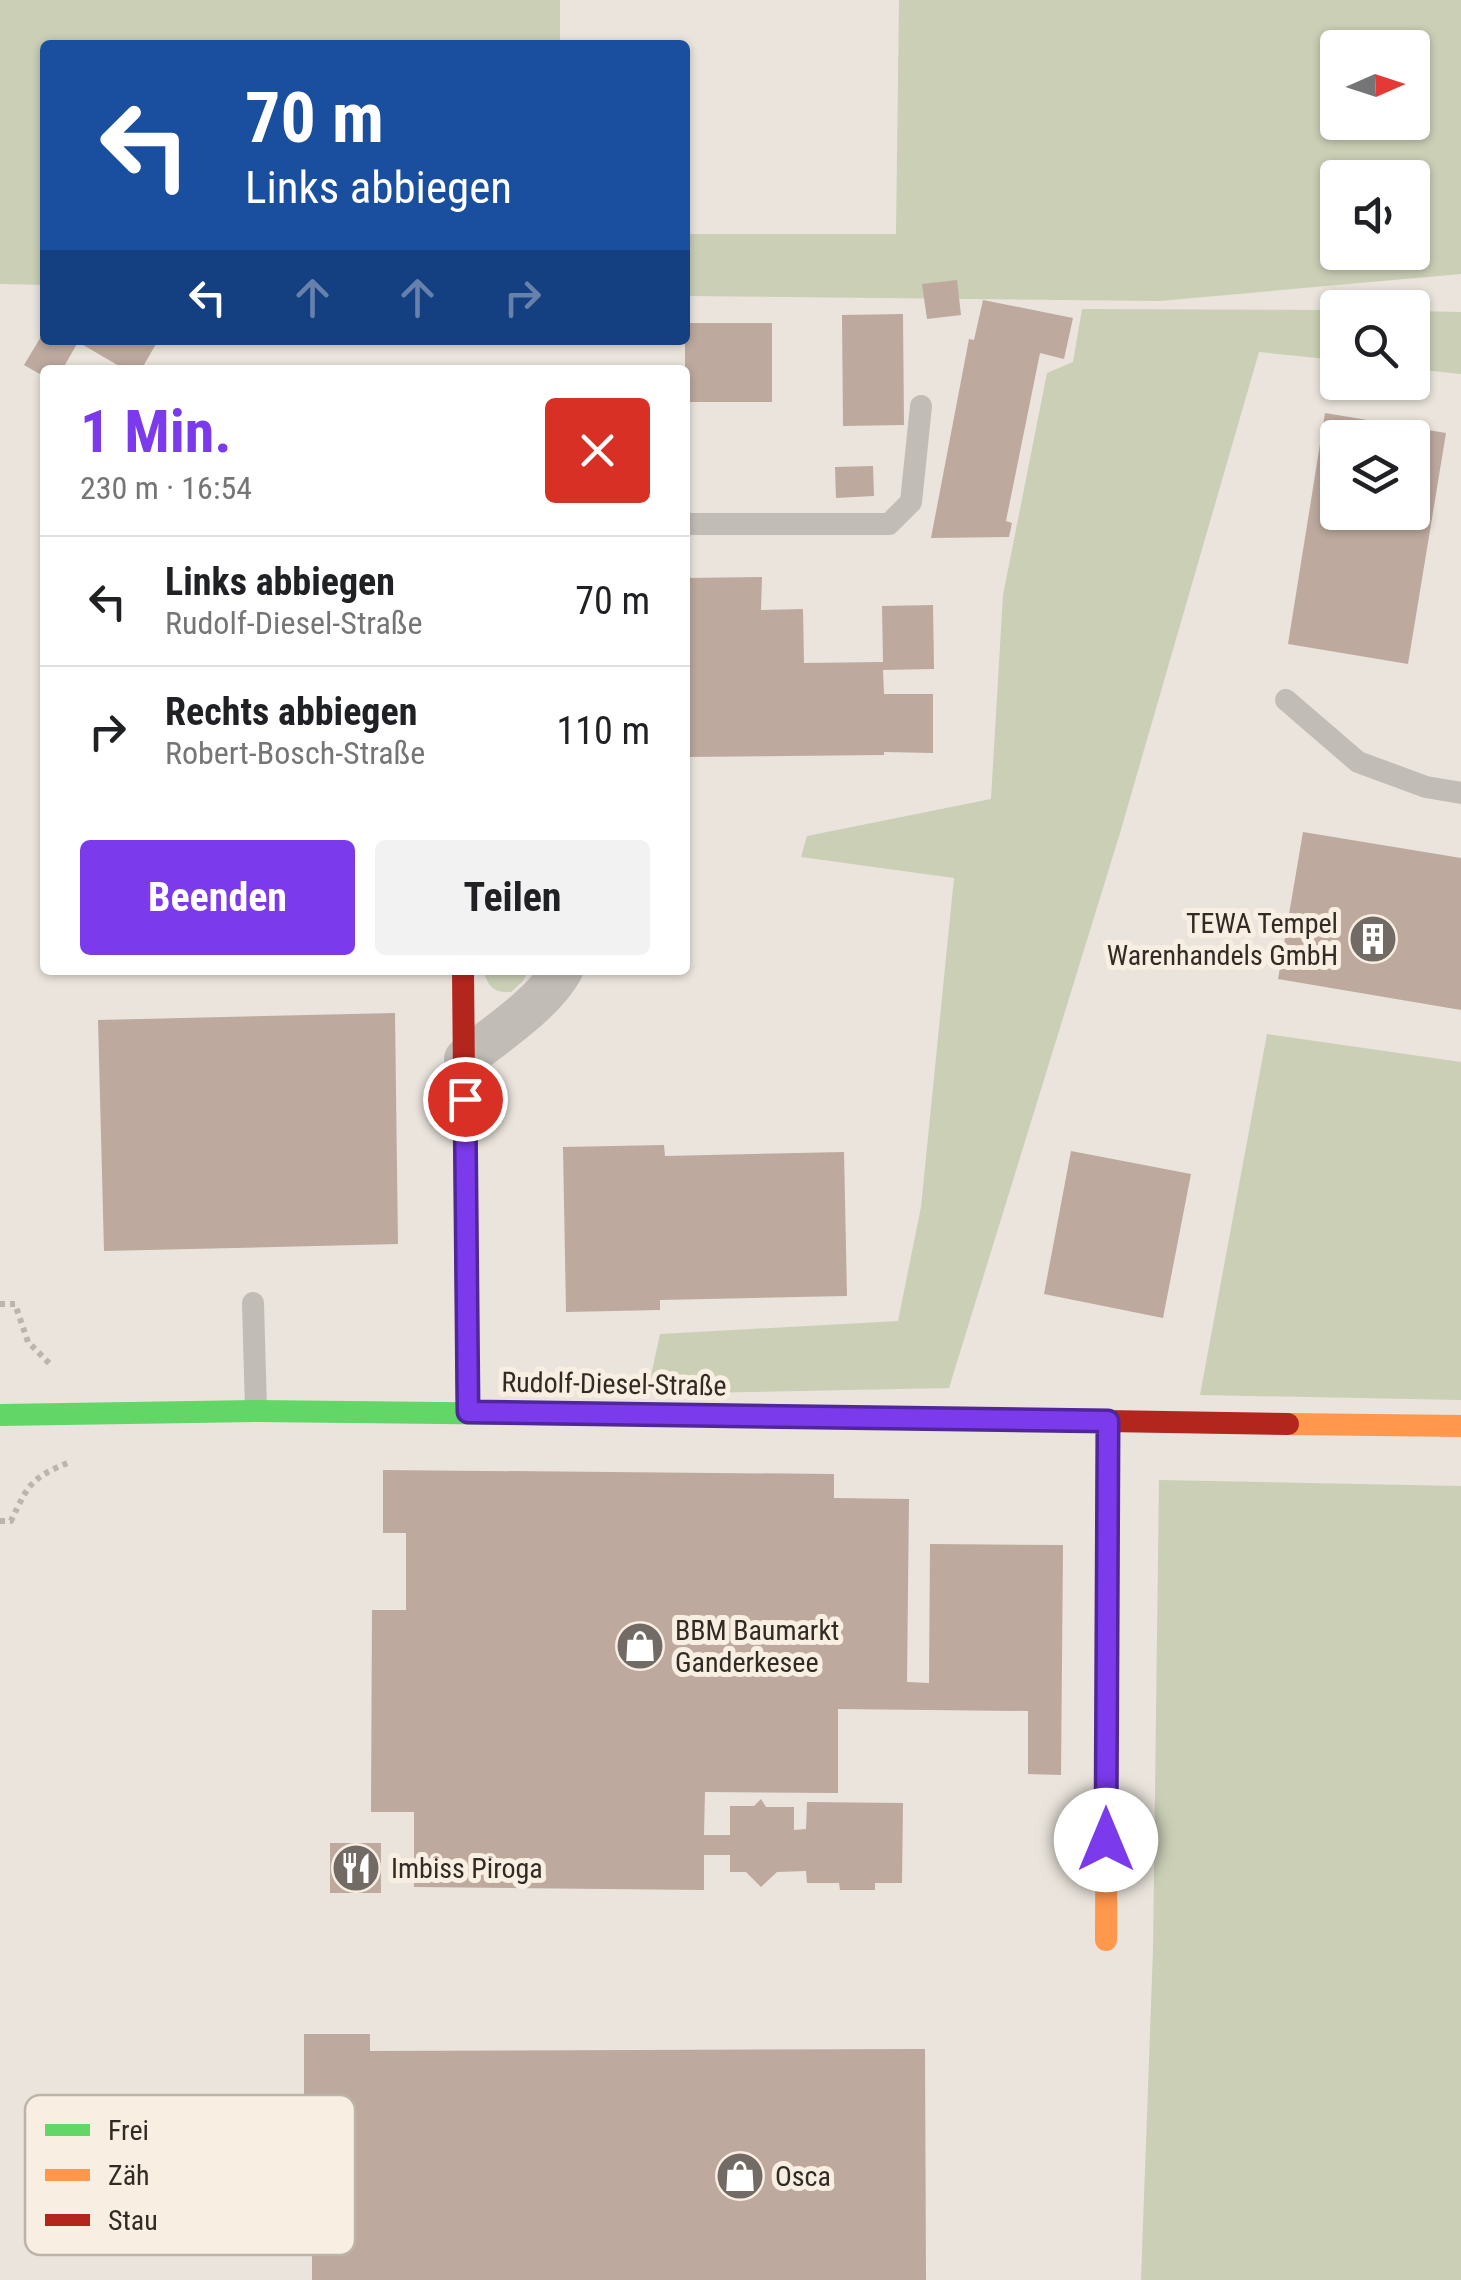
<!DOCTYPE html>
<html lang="de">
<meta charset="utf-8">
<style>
:root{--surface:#fff;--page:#f2f2f2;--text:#202124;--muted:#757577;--line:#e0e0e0;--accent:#7c3aed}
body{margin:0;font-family:"Roboto Condensed",sans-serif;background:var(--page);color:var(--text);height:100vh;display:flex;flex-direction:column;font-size:38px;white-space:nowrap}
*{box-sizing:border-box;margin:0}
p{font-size:32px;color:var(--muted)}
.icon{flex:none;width:55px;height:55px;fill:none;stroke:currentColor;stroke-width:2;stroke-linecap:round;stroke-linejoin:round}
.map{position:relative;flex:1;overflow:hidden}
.sheet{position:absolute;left:40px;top:365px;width:650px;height:610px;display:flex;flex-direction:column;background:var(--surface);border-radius:10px;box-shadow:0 2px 8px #0004}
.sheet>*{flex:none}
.top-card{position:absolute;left:40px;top:40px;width:650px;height:305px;border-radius:10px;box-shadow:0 2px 8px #0004;background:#1a4fa0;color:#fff;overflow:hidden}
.needle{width:65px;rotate:87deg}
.tools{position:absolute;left:1320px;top:30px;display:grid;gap:20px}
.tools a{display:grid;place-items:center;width:110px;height:110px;border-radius:10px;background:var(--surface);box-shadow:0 2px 8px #0004;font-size:50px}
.pin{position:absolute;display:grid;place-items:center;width:85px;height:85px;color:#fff;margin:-42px;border:5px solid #fff;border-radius:50%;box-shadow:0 2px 10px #0007}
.me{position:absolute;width:110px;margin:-55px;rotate:0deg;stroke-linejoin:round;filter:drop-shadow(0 0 8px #0008)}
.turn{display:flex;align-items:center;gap:35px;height:210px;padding:0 40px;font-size:45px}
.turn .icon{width:130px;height:130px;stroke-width:2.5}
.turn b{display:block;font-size:70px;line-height:85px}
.lanes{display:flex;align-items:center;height:95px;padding:0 40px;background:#0003;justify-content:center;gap:50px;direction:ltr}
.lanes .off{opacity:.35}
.round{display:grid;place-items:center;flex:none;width:105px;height:105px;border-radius:10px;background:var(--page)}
.head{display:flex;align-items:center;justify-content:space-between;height:170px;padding:0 40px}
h1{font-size:60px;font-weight:700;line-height:75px;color:var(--accent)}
.cta{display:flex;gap:20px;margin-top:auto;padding:20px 40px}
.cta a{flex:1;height:115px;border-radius:10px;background:var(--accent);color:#fff;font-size:40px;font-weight:700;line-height:115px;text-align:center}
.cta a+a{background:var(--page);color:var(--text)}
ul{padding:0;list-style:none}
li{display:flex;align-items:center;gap:30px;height:130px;padding:0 40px;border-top:2px solid var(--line)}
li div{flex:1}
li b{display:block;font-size:38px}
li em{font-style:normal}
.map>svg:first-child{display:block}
.green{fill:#cacfb6;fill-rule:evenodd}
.building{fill:#bda99e;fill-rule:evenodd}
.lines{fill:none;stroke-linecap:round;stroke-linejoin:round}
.path{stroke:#bbb5ae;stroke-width:6;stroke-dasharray:5 5;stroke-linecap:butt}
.lane{stroke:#c2bcb6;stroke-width:22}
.street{stroke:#c2bcb6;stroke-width:42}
.fast{stroke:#63d668;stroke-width:22}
.slow{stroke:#ff974d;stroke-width:22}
.jam{stroke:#b3261e;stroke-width:22}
.route-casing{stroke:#51269a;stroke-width:25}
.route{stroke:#7c3aed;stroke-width:18}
.labels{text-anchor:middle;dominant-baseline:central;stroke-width:10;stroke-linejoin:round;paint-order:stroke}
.poi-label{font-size:28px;fill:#322a25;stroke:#f8efe2;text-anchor:start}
.street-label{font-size:28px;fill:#322a25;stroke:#f8efe2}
.key{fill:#f8efe2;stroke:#bdb4a9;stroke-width:2.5}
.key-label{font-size:28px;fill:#322a25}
</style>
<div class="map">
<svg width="1461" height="2280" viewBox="0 0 1461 2280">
<rect width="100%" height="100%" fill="#eae4dc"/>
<path class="green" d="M0,0H560V45H45V285L0,284Z
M899,0H1461V274L1159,301L685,296V234H896ZM1338,48H1412V122H1338ZM1338,178H1412V252H1338Z
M1082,309L1337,310V360L1259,352L1120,833L949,1388L647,1394L660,1334L898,1321L921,1207L954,878L801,857L807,836L991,799L1003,595L1047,373L1073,362Z
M1413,311L1461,312V374L1413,369Z
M483,970H529L523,981L511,992C493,993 488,986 483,970Z
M1267,1034L1461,1062V1400L1200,1395Z
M1159,1480L1461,1486V2280H1141L1153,1950Z"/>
<path class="building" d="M957,280L961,315L927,319L922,284Z
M983,300L1073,318L1064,359L1040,353L1006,521L1012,523L1009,537L931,538L969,339L974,340Z
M903,314L904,425L843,426L842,315Z
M685,323H772V402H685Z
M45,330V340H148L156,344L141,370H126L78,342L62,370H45V377L24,365Z
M1325,413L1446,433L1408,664L1288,644ZM1338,438H1412V512H1338Z
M873,466L874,496L836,498L835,467Z
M762,577L761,610L803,609L804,663L883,662L882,606L933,605L934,669L883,670L884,694H933V753L884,752V755L685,757V578Z
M1303,832L1461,858V1010L1278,979Z
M395,1013L398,1244L104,1251L98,1020Z
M664,1145L665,1156L844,1152L847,1296L660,1300V1310L566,1312L563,1147Z
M1071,1151L1191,1174L1163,1318L1044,1294Z
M383,1470L834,1474V1498L909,1499L907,1682L929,1683L930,1544L1063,1545L1061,1775L1028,1774V1711L838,1709V1793L705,1792L704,1835H730V1806H754L761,1799L766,1807H794V1830L806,1829L807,1802L903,1803L902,1883H875V1890H840L839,1883H807L806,1871L777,1872L761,1887L746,1872H730V1855H704V1890L414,1887V1812H371L372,1610H406V1533H383Z
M330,1843H381V1893H330Z
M304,2034H370V2051L925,2049L926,2280H312V2160L304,2161Z"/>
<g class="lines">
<path class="path" d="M0,1304H15L28,1342L52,1366
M0,1521H11C29,1483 31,1478 70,1462"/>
<path class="lane" d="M685,524H889L911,502L921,406
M1286,700L1358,762L1426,787L1461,793
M253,1303L256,1411"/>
<path class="street" d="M465,1059C495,1035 543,1004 562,970"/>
<path class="fast" d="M0,1415L256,1411L989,1419"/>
<path class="slow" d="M1288,1424L1461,1426
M1106,1940L1108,1421"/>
<path class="jam" d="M463,970L467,1412
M989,1419L1288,1424"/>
</g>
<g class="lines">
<g class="route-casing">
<path id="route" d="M465,1099L468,1412L1108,1421L1106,1840"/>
</g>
<use href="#route" class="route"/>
</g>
<defs>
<g id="building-disc" transform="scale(2.5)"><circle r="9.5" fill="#726b65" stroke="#f8efe2"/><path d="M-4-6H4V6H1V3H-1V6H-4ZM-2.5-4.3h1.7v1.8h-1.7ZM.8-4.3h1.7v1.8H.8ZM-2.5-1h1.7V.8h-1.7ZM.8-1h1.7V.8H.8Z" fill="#fff"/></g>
<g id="shop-disc" transform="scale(2.5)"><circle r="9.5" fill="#726b65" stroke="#f8efe2"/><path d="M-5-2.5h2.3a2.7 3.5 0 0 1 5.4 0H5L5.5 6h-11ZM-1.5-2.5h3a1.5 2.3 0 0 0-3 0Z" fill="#fff"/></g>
<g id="restaurant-disc" transform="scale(2.5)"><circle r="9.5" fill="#726b65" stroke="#f8efe2"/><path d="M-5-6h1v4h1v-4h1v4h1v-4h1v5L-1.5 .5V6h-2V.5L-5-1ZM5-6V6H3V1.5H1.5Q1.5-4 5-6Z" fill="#fff"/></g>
</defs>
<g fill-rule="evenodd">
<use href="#building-disc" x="1373" y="939"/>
<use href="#shop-disc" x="640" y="1646"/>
<use href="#restaurant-disc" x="356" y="1868"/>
<use href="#shop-disc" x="740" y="2176"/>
</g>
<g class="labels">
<g class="poi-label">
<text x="1338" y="923" text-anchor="end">TEWA Tempel<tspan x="1338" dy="32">Warenhandels GmbH</tspan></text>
<text x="675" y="1630">BBM Baumarkt<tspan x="675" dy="32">Ganderkesee</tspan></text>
<text x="391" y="1868">Imbiss Piroga</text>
<text x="775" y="2176">Osca</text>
</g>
<g class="street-label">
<text transform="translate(614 1384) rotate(1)">Rudolf-Diesel-Straße</text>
</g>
</g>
<rect x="25" y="2095" width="330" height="160" rx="15" class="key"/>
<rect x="45" y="2124" width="45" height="12" fill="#63d668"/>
<rect x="45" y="2169" width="45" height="12" fill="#ff974d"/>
<rect x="45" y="2214" width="45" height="12" fill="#b3261e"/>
<g class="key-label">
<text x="108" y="2140">Frei</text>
<text x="108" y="2185">Zäh</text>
<text x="108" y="2230">Stau</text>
</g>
</svg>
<div class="tools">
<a><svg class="needle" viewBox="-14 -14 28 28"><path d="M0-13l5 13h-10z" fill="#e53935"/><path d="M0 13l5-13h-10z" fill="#757577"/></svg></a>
<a><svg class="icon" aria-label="sound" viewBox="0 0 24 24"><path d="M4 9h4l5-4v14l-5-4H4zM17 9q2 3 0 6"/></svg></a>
<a><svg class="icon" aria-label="search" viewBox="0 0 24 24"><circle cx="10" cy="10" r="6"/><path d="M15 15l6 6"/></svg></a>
<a><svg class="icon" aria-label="layers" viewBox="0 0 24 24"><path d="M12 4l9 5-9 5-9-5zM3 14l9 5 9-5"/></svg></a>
</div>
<div class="pin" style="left:465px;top:1099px;background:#d93025"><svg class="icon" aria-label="arrive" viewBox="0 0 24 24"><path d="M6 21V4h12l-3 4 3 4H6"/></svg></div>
<svg class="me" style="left:1106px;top:1840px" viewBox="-20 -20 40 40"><circle r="19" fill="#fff"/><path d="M0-13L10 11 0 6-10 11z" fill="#7c3aed"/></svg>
<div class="top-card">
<div class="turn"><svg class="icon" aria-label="left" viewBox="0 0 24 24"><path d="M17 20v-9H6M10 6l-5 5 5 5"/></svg><div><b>70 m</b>Links abbiegen</div></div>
<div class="lanes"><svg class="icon" aria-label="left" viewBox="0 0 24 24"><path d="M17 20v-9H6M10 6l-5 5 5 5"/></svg><svg class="icon off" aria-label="ahead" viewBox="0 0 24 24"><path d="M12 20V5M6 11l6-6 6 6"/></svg><svg class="icon off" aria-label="ahead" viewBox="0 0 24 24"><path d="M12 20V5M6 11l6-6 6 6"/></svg><svg class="icon off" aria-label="right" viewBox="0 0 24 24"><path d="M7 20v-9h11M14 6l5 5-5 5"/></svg></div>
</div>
<section class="sheet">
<div class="head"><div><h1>1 Min.</h1><p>230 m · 16:54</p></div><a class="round" style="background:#d93025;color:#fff"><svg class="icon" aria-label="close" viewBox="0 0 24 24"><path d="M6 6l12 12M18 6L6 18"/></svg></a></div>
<ul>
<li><svg class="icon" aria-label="left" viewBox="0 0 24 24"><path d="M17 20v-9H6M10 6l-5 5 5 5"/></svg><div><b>Links abbiegen</b><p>Rudolf-Diesel-Straße</p></div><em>70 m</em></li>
<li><svg class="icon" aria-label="right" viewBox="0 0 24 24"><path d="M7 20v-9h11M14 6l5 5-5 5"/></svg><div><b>Rechts abbiegen</b><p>Robert-Bosch-Straße</p></div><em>110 m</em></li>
</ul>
<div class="cta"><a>Beenden</a><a>Teilen</a></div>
</section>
</div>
